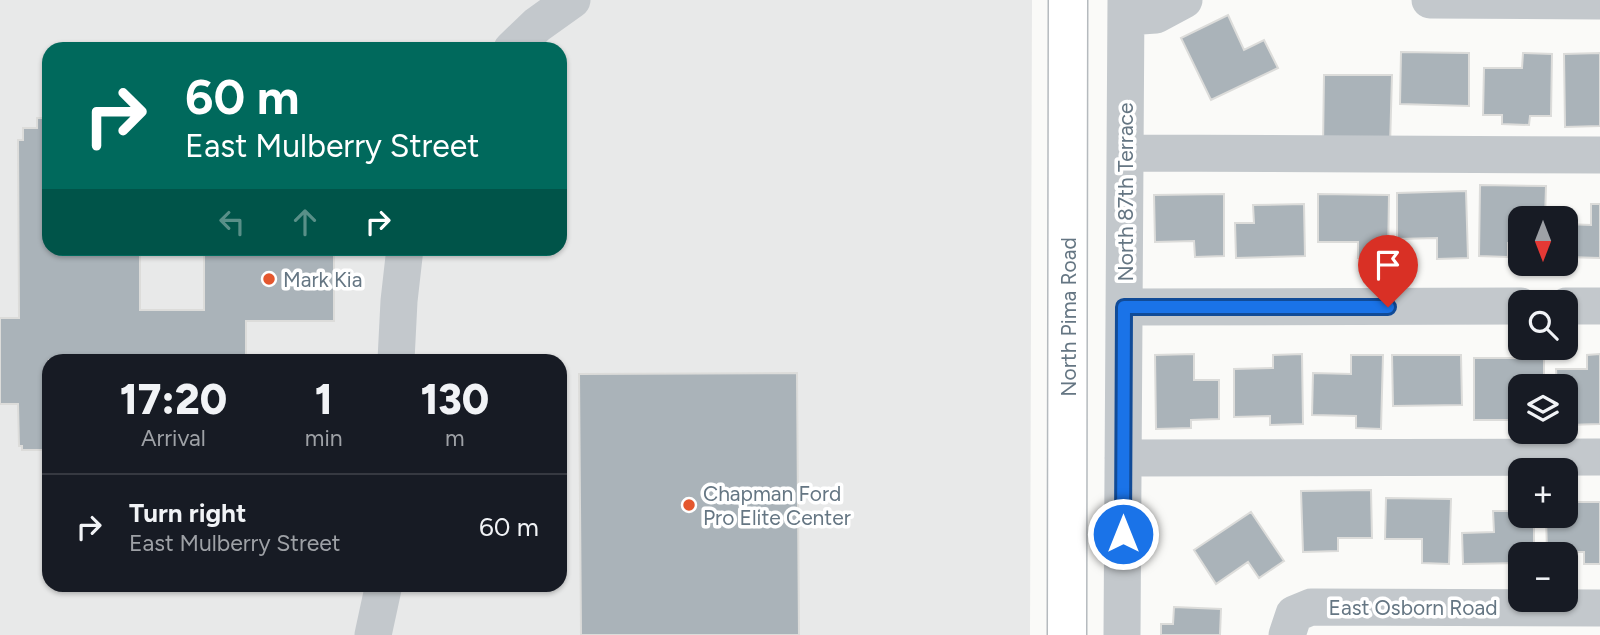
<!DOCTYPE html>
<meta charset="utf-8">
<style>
:root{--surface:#171b24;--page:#20242c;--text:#f1f3f6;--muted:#9ea1a6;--line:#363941}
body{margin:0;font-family:Figtree,sans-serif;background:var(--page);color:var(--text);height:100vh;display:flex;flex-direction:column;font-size:26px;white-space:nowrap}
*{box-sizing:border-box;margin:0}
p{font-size:23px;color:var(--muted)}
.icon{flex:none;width:38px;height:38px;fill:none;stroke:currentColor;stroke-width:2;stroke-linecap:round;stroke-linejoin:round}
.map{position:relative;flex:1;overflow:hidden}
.details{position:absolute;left:42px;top:354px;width:525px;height:238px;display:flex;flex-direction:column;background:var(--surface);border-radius:21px;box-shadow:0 2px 5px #0004}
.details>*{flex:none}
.banner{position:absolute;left:42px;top:42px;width:525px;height:214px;border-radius:21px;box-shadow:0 2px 5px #0004;background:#00695c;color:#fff;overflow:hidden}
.needle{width:46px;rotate:180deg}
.buttons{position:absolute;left:1508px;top:206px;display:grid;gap:14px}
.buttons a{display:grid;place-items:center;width:70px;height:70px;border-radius:14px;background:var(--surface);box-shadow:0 2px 5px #0004;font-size:35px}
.pin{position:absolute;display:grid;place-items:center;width:60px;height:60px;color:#fff;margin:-72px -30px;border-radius:50% 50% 50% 0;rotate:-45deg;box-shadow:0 0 7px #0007}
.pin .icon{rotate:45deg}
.me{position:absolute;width:77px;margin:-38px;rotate:0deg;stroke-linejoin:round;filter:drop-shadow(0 0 5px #0008)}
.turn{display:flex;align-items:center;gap:24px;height:147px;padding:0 28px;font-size:32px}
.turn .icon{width:91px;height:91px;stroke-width:2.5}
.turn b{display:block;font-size:49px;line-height:60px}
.lanes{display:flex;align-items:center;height:66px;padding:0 28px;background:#0003;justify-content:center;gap:35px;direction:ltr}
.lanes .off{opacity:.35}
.eta{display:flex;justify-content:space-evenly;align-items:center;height:119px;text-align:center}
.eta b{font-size:42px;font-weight:800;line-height:49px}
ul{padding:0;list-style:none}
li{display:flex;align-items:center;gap:21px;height:105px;padding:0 28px;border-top:2px solid var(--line)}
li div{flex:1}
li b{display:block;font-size:26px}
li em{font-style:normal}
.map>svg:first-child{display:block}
.built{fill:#e8e9e9;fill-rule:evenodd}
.building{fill:#aab3b9;stroke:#dcdcda;stroke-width:2}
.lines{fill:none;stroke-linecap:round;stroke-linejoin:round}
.major-casing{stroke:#b5babe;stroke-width:41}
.minor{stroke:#c3c8cc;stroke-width:37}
.major{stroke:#fff;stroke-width:38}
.route-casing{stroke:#114b97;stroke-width:18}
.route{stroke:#1a73e8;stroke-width:12}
.poi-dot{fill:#e4572e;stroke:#fff;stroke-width:2.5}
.labels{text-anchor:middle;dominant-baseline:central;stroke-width:7;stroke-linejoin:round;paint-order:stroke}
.street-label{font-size:21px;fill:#657683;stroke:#fff}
.poi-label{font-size:21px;fill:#657683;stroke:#fff;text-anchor:start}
</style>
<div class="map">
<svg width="1600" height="635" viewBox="0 0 1600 635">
<rect width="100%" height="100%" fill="#fafaf8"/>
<path class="built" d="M0,0H1032L1030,635H0ZM49,49H560V248H49ZM49,360H560V584H49Z"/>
<path class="building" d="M1228,15L1244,50L1264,40L1278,68L1211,100L1181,38Z
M1401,52L1469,53V106L1400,104Z
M1523,53L1552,54L1551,116H1530L1529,125L1502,124V115H1483L1484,68H1522Z
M1600,53V126L1565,127L1564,54Z
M1324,75H1392L1390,146H1323Z
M37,118H49V248H140V310H204V248H334V321H246V360H49V450H22V446H19L18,404H0V318H19L18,140H23V128H37Z
M1480,185L1546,186L1545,219H1521V244L1508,243V257L1479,256Z
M1466,191L1468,258L1437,259V238L1397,239V193Z
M1224,194V256L1195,257L1194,241L1155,242L1154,195Z
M1318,194L1389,195L1388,258H1358V242H1318Z
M1304,204L1305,256L1236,258L1235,223H1254L1253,205Z
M1591,204H1600V258L1566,257V224L1591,225Z
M1194,354V380H1219V419L1191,420V428L1156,429L1155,355Z
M1302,354L1303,424L1270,425V416L1234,417V369L1273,368V355Z
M1600,354V424L1566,425V387H1557L1556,369H1587V355Z
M1351,355H1383L1381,429L1356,428V416L1312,415L1313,373L1351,374Z
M1392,355H1461L1462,405L1393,406Z
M1474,358H1544V387H1521V420H1474Z
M797,373L799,635H581L579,374Z
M1371,490L1372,538H1338V551L1303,552L1301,491Z
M1386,498L1451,499L1449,564L1422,563V539H1385Z
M1566,502H1600V564H1584V552H1547L1546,516H1566Z
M1493,511H1521V516H1534V555H1521V563L1463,564L1462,533L1494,532Z
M1251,512L1284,561L1259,578L1248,562L1216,584L1194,550Z
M1174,607L1221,609L1220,635H1161V624H1173Z"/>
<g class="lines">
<g class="major-casing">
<path id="major" d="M1067,635L1068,0"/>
</g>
<path class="minor" d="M1430,0L1600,1
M1126,17L1156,15L1184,0
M512,49L537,25L572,0
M1125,153L1600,155
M1566,306H1600
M1124,307L1521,306
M396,360L399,301L405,248
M1123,458L1600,457
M373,635L384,584
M1122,635L1126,0
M1287,635L1294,614L1311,607L1600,608"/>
<use href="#major" class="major"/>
</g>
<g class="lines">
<g class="route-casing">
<path id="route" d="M1123,534L1124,307H1388"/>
</g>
<use href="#route" class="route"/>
</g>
<g class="poi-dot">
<circle cx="269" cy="279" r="7"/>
<circle cx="689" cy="505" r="7"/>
</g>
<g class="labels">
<g class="street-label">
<text transform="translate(1125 192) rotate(-90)">North 87th Terrace</text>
<text transform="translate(1068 317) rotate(-90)">North Pima Road</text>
<text x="1413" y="607">East Osborn Road</text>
</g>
<g class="poi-label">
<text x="283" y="279">Mark Kia</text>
<text x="703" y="493">Chapman Ford<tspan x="703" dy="24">Pro Elite Center</tspan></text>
</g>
</g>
</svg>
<div class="buttons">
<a><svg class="needle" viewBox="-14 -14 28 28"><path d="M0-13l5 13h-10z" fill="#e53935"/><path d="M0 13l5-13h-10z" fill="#9ea1a6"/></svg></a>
<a><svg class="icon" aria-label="search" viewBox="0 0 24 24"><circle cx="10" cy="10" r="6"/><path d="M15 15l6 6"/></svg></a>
<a><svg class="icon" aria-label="layers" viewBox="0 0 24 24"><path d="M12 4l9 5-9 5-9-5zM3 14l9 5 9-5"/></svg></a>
<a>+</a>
<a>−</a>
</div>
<div class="pin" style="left:1388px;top:307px;background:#d93025"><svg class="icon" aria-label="arrive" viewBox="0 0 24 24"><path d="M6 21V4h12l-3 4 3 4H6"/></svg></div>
<svg class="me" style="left:1123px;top:534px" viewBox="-20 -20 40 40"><circle r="17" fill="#1a73e8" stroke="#fff" stroke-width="3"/><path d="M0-11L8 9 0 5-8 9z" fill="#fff"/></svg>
<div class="banner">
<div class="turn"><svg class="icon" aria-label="right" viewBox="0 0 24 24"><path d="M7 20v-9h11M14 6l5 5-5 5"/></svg><div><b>60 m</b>East Mulberry Street</div></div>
<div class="lanes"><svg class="icon off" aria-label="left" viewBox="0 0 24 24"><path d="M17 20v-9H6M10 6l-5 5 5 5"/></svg><svg class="icon off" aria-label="ahead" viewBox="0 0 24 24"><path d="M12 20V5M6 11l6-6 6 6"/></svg><svg class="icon" aria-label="right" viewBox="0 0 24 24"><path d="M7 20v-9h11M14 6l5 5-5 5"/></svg></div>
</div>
<section class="details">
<div class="eta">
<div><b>17:20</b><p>Arrival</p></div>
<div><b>1</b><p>min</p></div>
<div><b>130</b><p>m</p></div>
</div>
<ul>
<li><svg class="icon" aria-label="right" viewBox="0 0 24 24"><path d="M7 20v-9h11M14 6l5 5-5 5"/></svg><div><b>Turn right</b><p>East Mulberry Street</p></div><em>60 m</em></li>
</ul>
</section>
</div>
